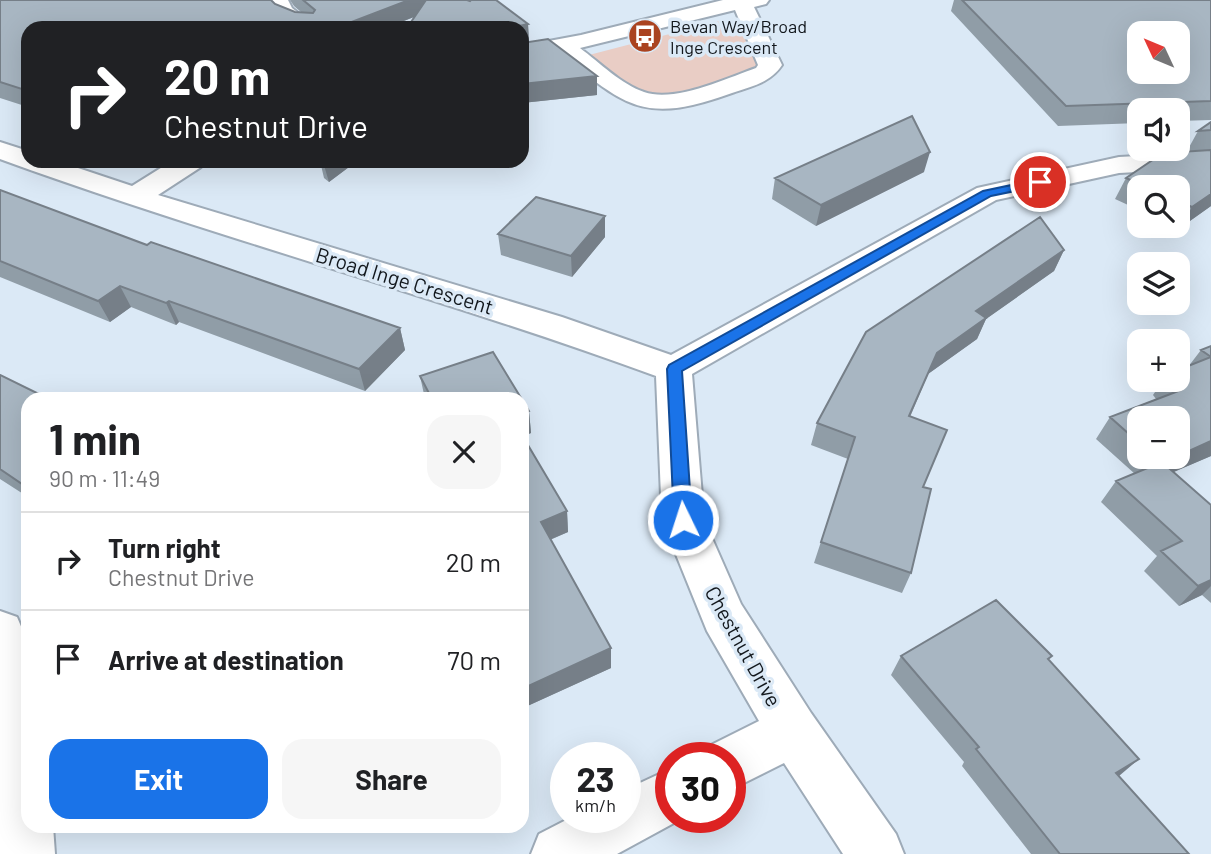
<!DOCTYPE html>
<meta charset="utf-8">
<style>
:root{--surface:#fff;--page:#f6f6f6;--text:#202124;--muted:#757577;--line:#e0e0e0;--accent:#1a73e8}
body{margin:0;font-family:Barlow,sans-serif;background:var(--page);color:var(--text);height:100vh;display:flex;flex-direction:column;font-size:26px;white-space:nowrap}
*{box-sizing:border-box;margin:0}
p{font-size:23px;color:var(--muted)}
.icon{flex:none;width:38px;height:38px;fill:none;stroke:currentColor;stroke-width:2;stroke-linecap:round;stroke-linejoin:round}
.map{position:relative;flex:1;overflow:hidden}
.panel{position:absolute;left:21px;top:392px;width:508px;height:441px;display:flex;flex-direction:column;background:var(--surface);border-radius:21px;box-shadow:0 7px 28px #0002}
.panel>*{flex:none}
.guide{position:absolute;left:21px;top:21px;width:508px;height:147px;border-radius:21px;box-shadow:0 7px 28px #0002;background:#202124;color:#fff;overflow:hidden}
.needle{width:46px;rotate:314deg}
.buttons{position:absolute;left:1127px;top:21px;display:grid;gap:14px}
.buttons a{display:grid;place-items:center;width:63px;height:63px;border-radius:14px;background:var(--surface);box-shadow:0 7px 28px #0002;font-size:35px}
.speed{position:absolute;left:550px;top:742px;display:flex;gap:14px;font-size:35px;font-weight:700;text-align:center}
.speed>*{display:grid;place-content:center;width:91px;height:91px;border-radius:50%;background:var(--surface);box-shadow:0 7px 28px #0002;line-height:1}
.speed small{font-size:18px;font-weight:400}
.speed .limit{border:10px solid #d22;background:#fff;color:#111}
.pin{position:absolute;display:grid;place-items:center;width:60px;height:60px;color:#fff;margin:-30px;border:4px solid #fff;border-radius:50%;box-shadow:0 2px 7px #0007}
.me{position:absolute;width:77px;margin:-38px;rotate:356deg;stroke-linejoin:round;filter:drop-shadow(0 0 5px #0008)}
.turn{display:flex;align-items:center;gap:24px;height:147px;padding:0 28px;font-size:32px}
.turn .icon{width:91px;height:91px;stroke-width:2.5}
.turn b{display:block;font-size:49px;line-height:60px}
.round{display:grid;place-items:center;flex:none;width:74px;height:74px;border-radius:21px;background:var(--page)}
.head{display:flex;align-items:center;justify-content:space-between;height:119px;padding:0 28px}
h1{font-size:42px;font-weight:700;line-height:52px}
.primary-button{display:flex;gap:14px;margin-top:auto;padding:14px 28px}
.primary-button a{flex:1;height:80px;border-radius:21px;background:var(--accent);color:#fff;font-size:28px;font-weight:700;line-height:80px;text-align:center}
.primary-button a+a{background:var(--page);color:var(--text)}
ul{padding:0;list-style:none}
li{display:flex;align-items:center;gap:21px;height:98px;padding:0 28px;border-top:2px solid var(--line)}
li div{flex:1}
li b{display:block;font-size:26px}
li em{font-style:normal}
.map>svg:first-child{display:block}
.green{fill:#e9cdc5}
.lines{fill:none;stroke-linecap:round;stroke-linejoin:round}
.street-casing{stroke:#9eabb8;stroke-width:4}
.street{fill:#fff;fill-rule:evenodd}
.wall{fill:#909da7;fill-rule:evenodd}
.shaded-wall{fill:#767f88}
.building{fill:#a8b6c2;stroke:#767f88;stroke-width:2;fill-rule:evenodd}
.route{fill:#1a73e8;stroke:#114b97;stroke-width:2}
.labels{text-anchor:middle;dominant-baseline:central;stroke-width:7;stroke-linejoin:round;paint-order:stroke}
.far-poi-label{font-size:18px;fill:#12171c;stroke:#dbe9f6;text-anchor:start}
.street-label{font-size:21px;fill:#12171c;stroke:#dbe9f6}
</style>
<div class="map">
<svg width="1211" height="854" viewBox="0 0 1211 854">
<rect width="100%" height="100%" fill="#dbe9f6"/>
<path class="green" d="M731,18L741,24L758,65L756,71L669,98L643,95L589,55Z"/>
<g class="lines">
<g class="street-casing">
<path id="street" d="M268,0H288L292,8L317,28C291,28 279,26 268,0Z
M723,0H769L766,4L754,7L782,65C770,83 752,86 732,93C643,125 628,107 558,53L522,60V46L581,35ZM735,10L758,65L756,68C727,78 675,103 644,92C621,84 600,63 580,48Z
M0,142L28,151V161H57L132,186L172,161H205L201,167L158,195L562,317L671,355L977,188L1119,157L1211,152V168L1119,173L996,200L692,374L704,520L741,604L811,713L896,834L904,854H843L784,763L730,790V758H706L711,745L759,721L707,631L662,520L656,376C440,297 217,238 0,159Z
M0,611L17,617L28,643V826H53L55,854H0Z
M670,769V817H685L617,854H531L539,834L572,817H625V790Z"/>
</g>
<use href="#street" class="street"/>
</g>
<path class="wall" d="M0,0H271L275,4L295,12H301L294,6L290,0H467L470,1L471,0H496L528,24L529,42L548,39L597,76V95L522,103V28H407L414,17L386,28H28V107L0,98Z
M954,0H1211V120L1178,121V110H1139V123L1058,126L951,11Z
M1211,122V150L1187,151L1198,131Z
M1211,150V206L1180,228L1174,226H1178V187H1139V210L1115,199L1126,178L1163,153Z
M320,161H357L329,182L324,178Z
M924,172L816,226L772,199L775,178Z
M0,190L147,245L400,328L405,350L365,391L179,322L176,325L131,307L110,322L0,277Z
M498,234L605,237L572,277L501,255Z
M1064,250L1054,271L986,319L977,339L928,374L910,417L923,487L911,573L902,593L814,563L848,459L811,445L817,423Z
M1211,346V456L1173,472L1211,505V603L1202,595L1179,606L1144,571L1157,556L1101,502L1116,481L1135,474L1096,439L1110,417L1156,399L1153,395L1163,380H1178L1201,350ZM1139,418L1178,457H1139Z
M493,352L529,411L531,433L522,436L567,511L568,532L550,540L611,648V668L523,708L522,705V399H425L420,376Z
M0,375L28,399V497L0,479Z
M901,656L1049,660L1119,776L1189,854H1031L962,766L964,762L891,675Z"/>
<path class="shaded-wall" d="M409,0H433L434,9L386,28H336Z
M528,24L529,42L522,44V28H519V26Z
M597,76V95L522,103V84Z
M930,152L924,172L816,226L821,205Z
M324,161H357L329,182L323,162Z
M1211,194V206L1180,228L1192,207Z
M605,216V237L572,277L571,256Z
M1064,250L1054,271L986,319L977,339L928,374L901,438L937,353L976,311Z
M120,286L131,307L110,322L98,301Z
M169,301L179,322L176,325L166,303Z
M400,328L405,350L365,391L359,369Z
M529,411L531,433L522,437V414Z
M1211,441V456L1146,484L1162,462L1175,457H1178V456Z
M567,511L568,532L542,543L541,522Z
M1211,580V586L1202,595L1179,606L1198,586Z
M611,648V668L523,708L522,689Z
M1139,759L1119,776L1116,773Z
M256,826H266L262,832Z"/>
<path class="building" d="M0,0H271L275,4L295,12L313,13L315,10L303,0H409L336,28H28V91L0,82Z
M426,0H467L470,1L471,0H496L528,24L519,26V28H407Z
M962,0H1211V101L1066,106ZM1139,33H1178V72H1139Z
M548,39L597,76L522,84V43Z
M912,116L930,152L821,205L775,178Z
M1211,122V130L1198,131Z
M1211,150V194L1192,207L1178,201V187H1146L1126,178L1163,153Z
M0,190L147,245L151,242L400,328L359,369L169,301L166,303L120,286L98,301L0,261Z
M536,197L605,216L571,256L498,234Z
M1040,217L1064,250L976,311L986,318L937,353L909,416L947,430L923,487L931,489L911,573L821,542L855,437L817,423L866,332Z
M1211,346V441L1178,456V418H1139V443L1110,417L1181,390L1172,380H1178V370L1211,357L1201,350Z
M493,352L529,411L522,414V399H432L420,376Z
M0,375L49,399H28V488L0,469Z
M522,435L567,511L541,522L611,648L522,689Z
M1155,457H1175L1162,462Z
M1162,462L1211,505V580L1198,586L1161,551L1182,541L1116,481Z
M996,600L1052,656L1048,659L1139,759L1116,773L1189,854H1060L976,749L979,747L901,656Z"/>
<path class="route" d="M1040,179L1046,182L1044,185L991,196L682,371L692,520L689,525H677L674,520L667,369L669,365L983,191Z"/>
<defs>
<g id="bus-disc" transform="scale(1.75)"><circle r="9.5" fill="#aa4320" stroke="#dbe9f6"/><path d="M-5-6H5V4H4V6H2V4H-2V6H-4V4H-5ZM-3.5-4V0h7V-4ZM-3.5 1.2v1.5H-2V1.2ZM2 1.2v1.5H3.5V1.2Z" fill="#fff"/></g>
</defs>
<g fill-rule="evenodd">
<use href="#bus-disc" x="645" y="36"/>
</g>
<g class="labels">
<g class="far-poi-label">
<text x="670" y="26">Bevan Way/Broad<tspan x="670" dy="21">Inge Crescent</tspan></text>
</g>
<g class="street-label">
<text transform="translate(405 280) rotate(17)">Broad Inge Crescent</text>
<text transform="translate(744 646) rotate(61)">Chestnut Drive</text>
</g>
</g>
</svg>
<div class="buttons">
<a><svg class="needle" viewBox="-14 -14 28 28"><path d="M0-13l5 13h-10z" fill="#e53935"/><path d="M0 13l5-13h-10z" fill="#757577"/></svg></a>
<a><svg class="icon" aria-label="sound" viewBox="0 0 24 24"><path d="M4 9h4l5-4v14l-5-4H4zM17 9q2 3 0 6"/></svg></a>
<a><svg class="icon" aria-label="search" viewBox="0 0 24 24"><circle cx="10" cy="10" r="6"/><path d="M15 15l6 6"/></svg></a>
<a><svg class="icon" aria-label="layers" viewBox="0 0 24 24"><path d="M12 4l9 5-9 5-9-5zM3 14l9 5 9-5"/></svg></a>
<a>+</a>
<a>−</a>
</div>
<div class="speed"><div>23<small>km/h</small></div><div class="limit">30</div></div>
<div class="pin" style="left:1040px;top:182px;background:#d93025"><svg class="icon" aria-label="arrive" viewBox="0 0 24 24"><path d="M6 21V4h12l-3 4 3 4H6"/></svg></div>
<svg class="me" style="left:683px;top:520px" viewBox="-20 -20 40 40"><circle r="17" fill="#1a73e8" stroke="#fff" stroke-width="3"/><path d="M0-11L8 9 0 5-8 9z" fill="#fff"/></svg>
<div class="guide">
<div class="turn"><svg class="icon" aria-label="right" viewBox="0 0 24 24"><path d="M7 20v-9h11M14 6l5 5-5 5"/></svg><div><b>20 m</b>Chestnut Drive</div></div>
</div>
<section class="panel">
<div class="head"><div><h1>1 min</h1><p>90 m · 11:49</p></div><a class="round"><svg class="icon" aria-label="close" viewBox="0 0 24 24"><path d="M6 6l12 12M18 6L6 18"/></svg></a></div>
<ul>
<li><svg class="icon" aria-label="right" viewBox="0 0 24 24"><path d="M7 20v-9h11M14 6l5 5-5 5"/></svg><div><b>Turn right</b><p>Chestnut Drive</p></div><em>20 m</em></li>
<li><svg class="icon" aria-label="arrive" viewBox="0 0 24 24"><path d="M6 21V4h12l-3 4 3 4H6"/></svg><div><b>Arrive at destination</b></div><em>70 m</em></li>
</ul>
<div class="primary-button"><a>Exit</a><a>Share</a></div>
</section>
</div>
